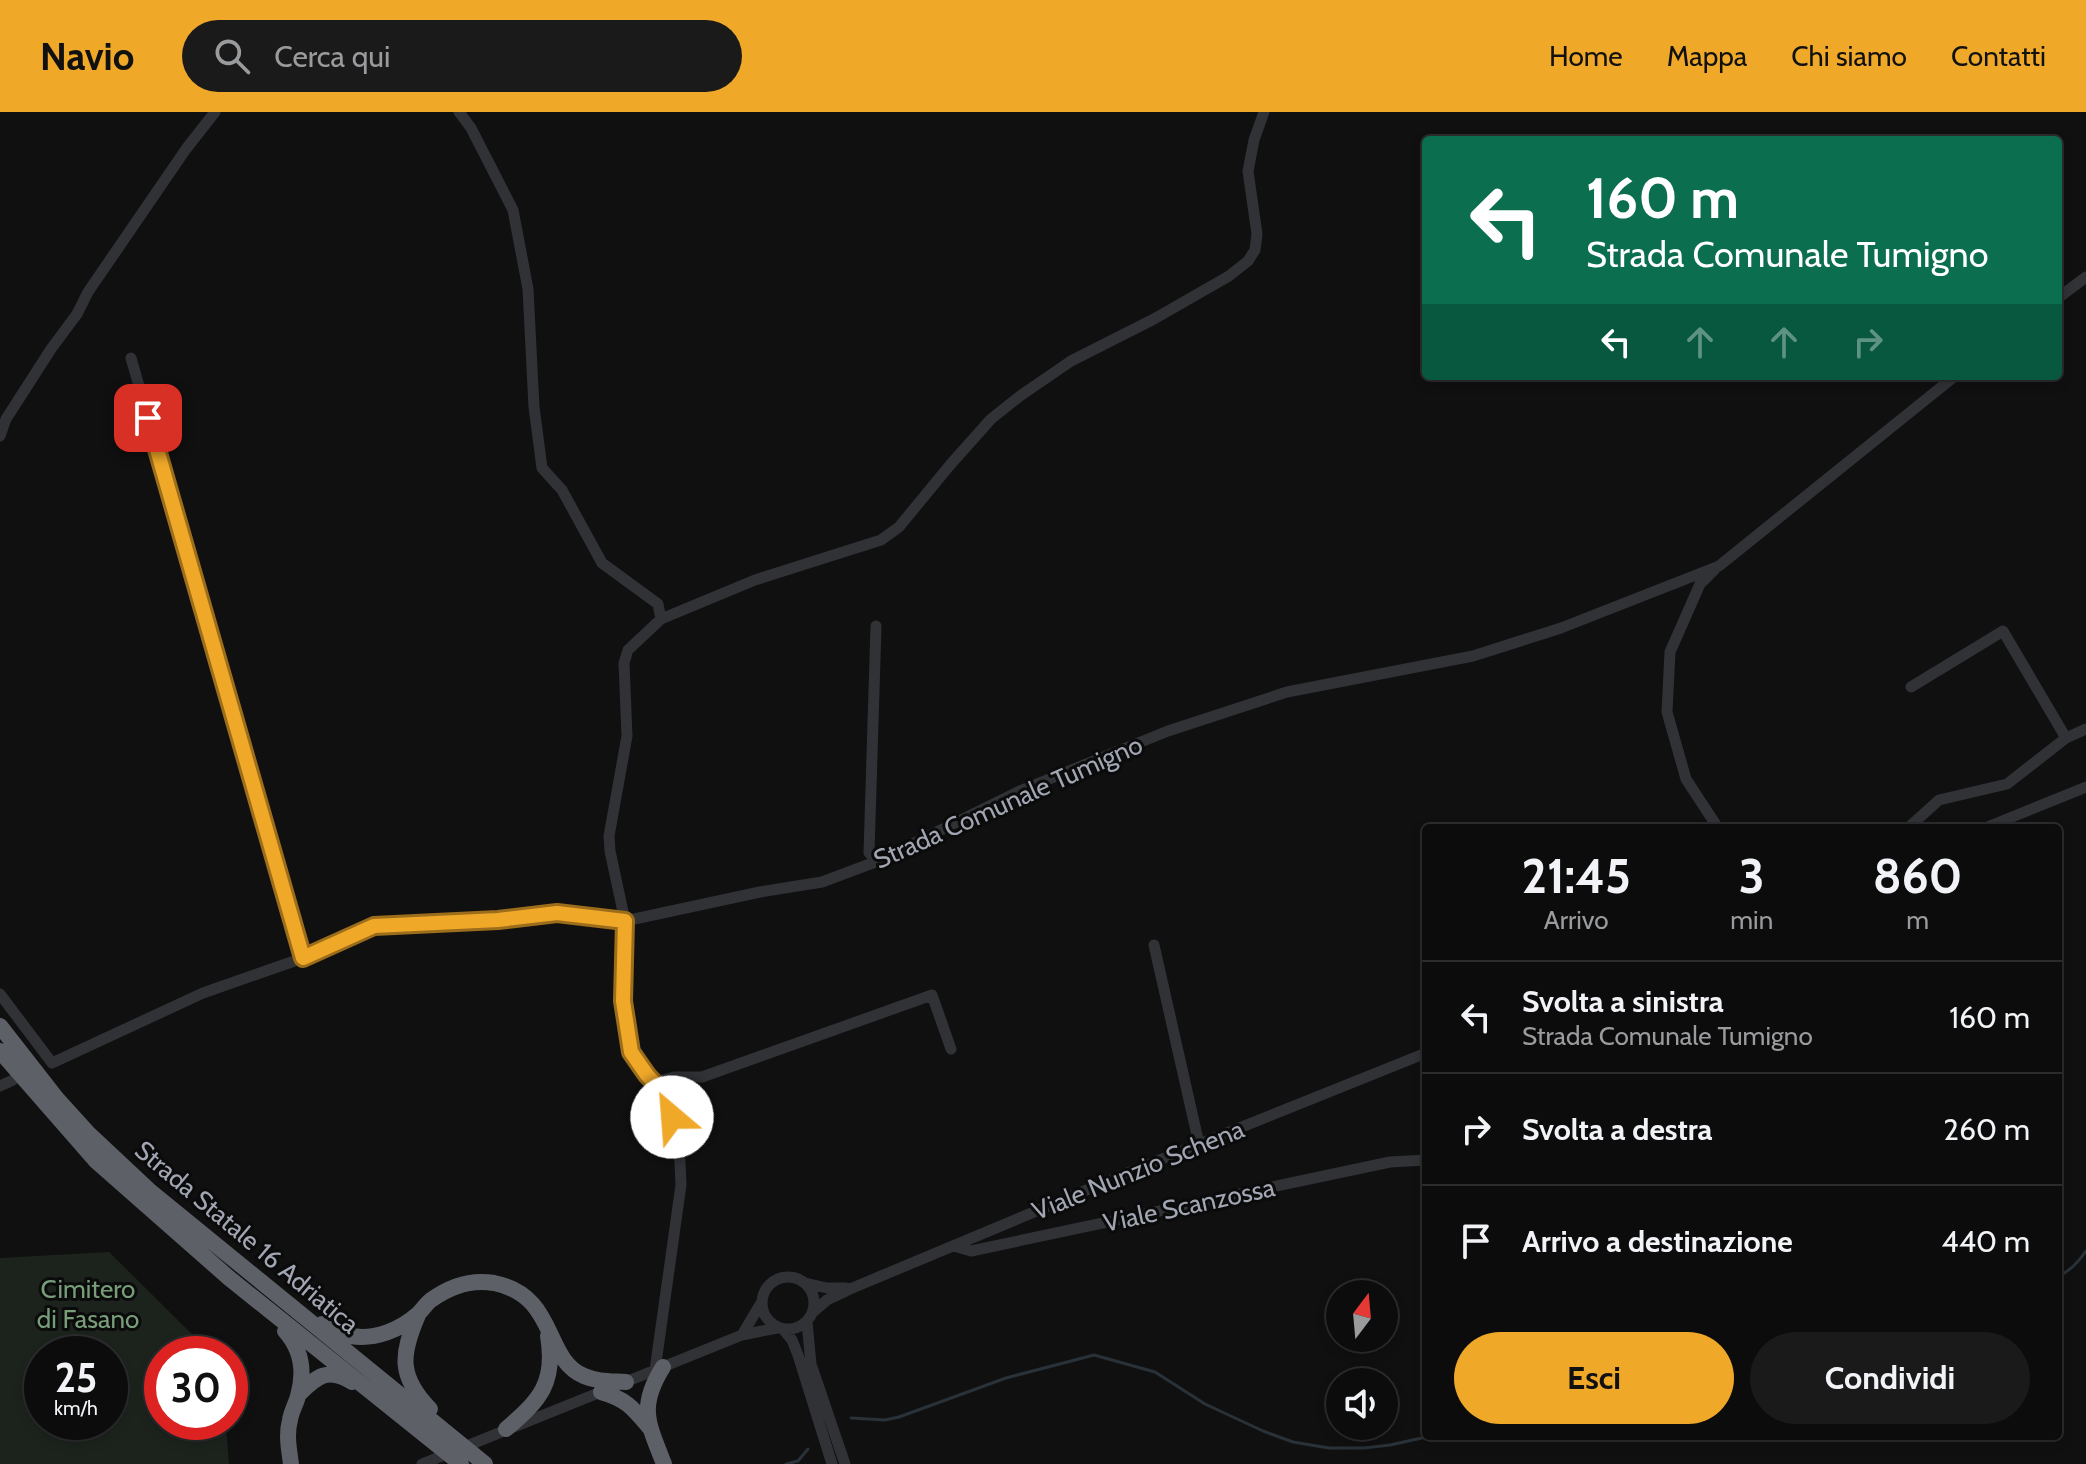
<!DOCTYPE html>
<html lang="it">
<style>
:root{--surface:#0c0c0d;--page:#1a1a1b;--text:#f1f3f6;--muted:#9a9b9d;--line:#2c2c2e;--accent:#f0a829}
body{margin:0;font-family:Cabin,sans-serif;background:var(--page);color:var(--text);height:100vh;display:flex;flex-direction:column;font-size:30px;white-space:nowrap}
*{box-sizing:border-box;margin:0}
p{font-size:26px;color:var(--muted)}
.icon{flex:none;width:44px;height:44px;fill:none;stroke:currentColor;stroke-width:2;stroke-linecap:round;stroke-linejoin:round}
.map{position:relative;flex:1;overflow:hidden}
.side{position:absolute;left:1422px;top:712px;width:640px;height:616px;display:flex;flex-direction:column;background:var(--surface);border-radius:8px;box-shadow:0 4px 12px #0003,0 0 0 2px var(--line)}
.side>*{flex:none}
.hud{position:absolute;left:1422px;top:24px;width:640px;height:244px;border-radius:8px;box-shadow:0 4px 12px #0003,0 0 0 2px var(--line);background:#0b6e4f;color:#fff;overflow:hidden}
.needle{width:52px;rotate:16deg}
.buttons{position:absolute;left:1326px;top:1168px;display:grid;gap:16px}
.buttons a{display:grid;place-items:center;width:72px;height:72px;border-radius:50%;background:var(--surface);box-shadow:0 4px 12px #0003,0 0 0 2px var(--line);font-size:40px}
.speed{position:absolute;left:24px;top:1224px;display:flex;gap:16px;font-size:40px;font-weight:700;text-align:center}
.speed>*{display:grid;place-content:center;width:104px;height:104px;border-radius:50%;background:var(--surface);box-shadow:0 4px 12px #0003,0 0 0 2px var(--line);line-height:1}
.speed small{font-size:20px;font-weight:400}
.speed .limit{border:12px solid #d22;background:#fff;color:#111}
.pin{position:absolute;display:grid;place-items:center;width:68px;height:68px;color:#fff;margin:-34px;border-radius:16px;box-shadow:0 4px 12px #0006}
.me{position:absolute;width:88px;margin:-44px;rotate:333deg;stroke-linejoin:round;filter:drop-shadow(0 0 6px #0008)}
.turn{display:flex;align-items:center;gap:28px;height:168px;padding:0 32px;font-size:36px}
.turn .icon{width:104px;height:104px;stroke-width:2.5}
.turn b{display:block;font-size:56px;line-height:68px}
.lanes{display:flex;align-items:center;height:76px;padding:0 32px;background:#0003;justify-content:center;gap:40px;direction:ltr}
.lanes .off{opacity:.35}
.eta{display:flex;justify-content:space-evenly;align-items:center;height:136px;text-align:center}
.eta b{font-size:48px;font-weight:700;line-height:56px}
.cta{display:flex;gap:16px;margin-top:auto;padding:16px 32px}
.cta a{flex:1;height:92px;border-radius:48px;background:var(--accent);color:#111;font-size:32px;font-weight:700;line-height:92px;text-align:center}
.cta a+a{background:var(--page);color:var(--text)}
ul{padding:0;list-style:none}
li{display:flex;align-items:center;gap:24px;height:112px;padding:0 32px;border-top:2px solid var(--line)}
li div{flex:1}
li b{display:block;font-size:30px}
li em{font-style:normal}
header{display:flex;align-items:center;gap:48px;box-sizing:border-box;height:112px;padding:0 40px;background:var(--accent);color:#111}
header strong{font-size:38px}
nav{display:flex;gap:44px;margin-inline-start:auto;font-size:28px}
.search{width:560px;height:72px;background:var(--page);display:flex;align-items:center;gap:20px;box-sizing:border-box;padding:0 28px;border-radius:44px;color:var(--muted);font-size:30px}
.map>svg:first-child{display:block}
.green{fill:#1c231d;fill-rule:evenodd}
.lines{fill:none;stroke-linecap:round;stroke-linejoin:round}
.stream{stroke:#293239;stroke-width:3}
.minor{stroke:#313236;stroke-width:11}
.highway{stroke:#5d6067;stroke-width:16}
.route-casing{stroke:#9c6d1b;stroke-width:20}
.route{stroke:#f0a829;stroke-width:14}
.labels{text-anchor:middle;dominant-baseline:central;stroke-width:6;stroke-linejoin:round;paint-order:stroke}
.street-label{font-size:26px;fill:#a1a6b2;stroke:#0b0b0c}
.park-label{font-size:26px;fill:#779d79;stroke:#0b0b0c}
</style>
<header>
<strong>Navio</strong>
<div class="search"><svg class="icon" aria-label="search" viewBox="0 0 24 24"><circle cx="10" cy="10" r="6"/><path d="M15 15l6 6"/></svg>Cerca qui</div>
<nav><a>Home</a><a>Mappa</a><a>Chi siamo</a><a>Contatti</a></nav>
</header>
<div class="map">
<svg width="2086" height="1352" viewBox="0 0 2086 1352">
<rect width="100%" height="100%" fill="#101011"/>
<path class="green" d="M109,1140L212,1242H162V1310H211L226,1313L229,1352H0V1146ZM42,1242H110V1310H42Z"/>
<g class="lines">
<path class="stream" d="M2058,1164C2070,1160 2079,1149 2086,1139
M851,1306L885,1308L899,1305L1006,1266L1094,1243L1155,1260L1205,1292L1263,1319L1293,1330L1329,1336H1364L1390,1333L1431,1324
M786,1352L798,1349L808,1337"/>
<path class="minor" d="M459,0L471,16L513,98L528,177L534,295L542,356L562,378L602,451L658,492L661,507
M2058,186L2086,165
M131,246L303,846
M0,324L6,307L51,237L77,202L88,180L186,37L215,0
M1715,457L1700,472L1670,540L1667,600L1686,667L1718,716
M876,514L869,741L878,749
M1911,575L2003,519L2066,626
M1908,716L1939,688L2007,672L2066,626L2086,617
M1985,716L2086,675
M1154,833L1199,1032
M0,882L52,951L203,881L303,846L374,814L498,808L557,801L625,809L760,780L822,770L878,749L1022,678L1168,619L1287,580L1473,544L1561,516L1719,454L1955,264
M654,970L674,965H702L932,883L951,937
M0,974L13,968
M954,1134L971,1139L1390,1050L1426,1048
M762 1191a26 26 0 1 1 52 0a26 26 0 1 1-52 0Z
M805,1171L827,1176H846
M813,1200L827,1188L850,1177L1132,1059L1426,941
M807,1210L811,1252L845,1352
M783,1217L792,1228L798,1243L832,1352
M742,1223L761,1191
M655,1258L681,1073L679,1029L664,981L647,963L631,940L623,889L625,809L610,739L609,724L627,624L624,551L628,538L661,507L755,468L881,428L899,415L950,353L991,307L1020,284L1071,249L1154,207L1229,164L1248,149L1255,138L1257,122L1248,59L1254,28L1264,0
M422,1352L742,1223L777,1216"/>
<path class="highway" d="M0,914L57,987L87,1020L151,1080L485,1352
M0,939L96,1049L229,1166L461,1352
M418,1203C401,1242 398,1264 430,1297
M322,1212C331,1216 341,1222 351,1224C375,1228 400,1218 418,1202C423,1197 426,1192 431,1188C449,1175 471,1167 494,1171C558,1184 543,1247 584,1264C598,1270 611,1269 626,1270
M285,1219C302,1238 305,1260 298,1284C296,1292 291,1300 290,1308C286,1323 289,1337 291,1352
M663,1255C638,1295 648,1311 664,1352
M601,1280C626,1287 633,1296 649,1315
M299,1282C317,1264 328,1255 352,1270
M506,1317C540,1288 556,1271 548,1224"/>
</g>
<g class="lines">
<g class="route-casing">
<path id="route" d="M148,306L303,846L374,814L498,808L557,801L625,809L623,889L631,940L647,963L664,981L672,1005"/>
</g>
<use href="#route" class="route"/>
</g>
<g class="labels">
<g class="street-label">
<text transform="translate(1008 690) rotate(-24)">Strada Comunale Tumigno</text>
<text transform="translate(1138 1058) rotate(-22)">Viale Nunzio Schena</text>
<text transform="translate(1189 1093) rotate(-12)">Viale Scanzossa</text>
<text transform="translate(247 1125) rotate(40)">Strada Statale 16 Adriatica</text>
</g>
<g class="park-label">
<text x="88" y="1177">Cimitero<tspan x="88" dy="30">di Fasano</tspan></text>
</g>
</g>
</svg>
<div class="buttons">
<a><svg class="needle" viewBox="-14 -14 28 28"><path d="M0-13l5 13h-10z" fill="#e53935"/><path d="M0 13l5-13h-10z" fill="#9a9b9d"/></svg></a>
<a><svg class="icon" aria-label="sound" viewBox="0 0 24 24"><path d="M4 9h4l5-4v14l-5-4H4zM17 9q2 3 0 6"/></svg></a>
</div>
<div class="speed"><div>25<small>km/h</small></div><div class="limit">30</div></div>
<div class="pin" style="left:148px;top:306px;background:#d93025"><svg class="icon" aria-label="arrive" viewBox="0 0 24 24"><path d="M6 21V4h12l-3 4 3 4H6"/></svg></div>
<svg class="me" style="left:672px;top:1005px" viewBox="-20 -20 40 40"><circle r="19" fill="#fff"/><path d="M0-13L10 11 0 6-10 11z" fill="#f0a829"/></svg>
<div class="hud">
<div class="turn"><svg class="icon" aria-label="left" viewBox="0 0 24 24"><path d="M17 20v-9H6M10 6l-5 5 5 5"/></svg><div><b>160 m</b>Strada Comunale Tumigno</div></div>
<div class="lanes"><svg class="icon" aria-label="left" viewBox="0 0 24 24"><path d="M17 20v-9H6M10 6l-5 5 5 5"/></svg><svg class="icon off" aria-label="ahead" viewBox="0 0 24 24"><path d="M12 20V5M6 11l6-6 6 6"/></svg><svg class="icon off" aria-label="ahead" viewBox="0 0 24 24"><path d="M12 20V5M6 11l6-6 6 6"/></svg><svg class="icon off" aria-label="right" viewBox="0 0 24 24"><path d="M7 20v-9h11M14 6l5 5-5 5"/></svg></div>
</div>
<section class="side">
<div class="eta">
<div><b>21:45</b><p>Arrivo</p></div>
<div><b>3</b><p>min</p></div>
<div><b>860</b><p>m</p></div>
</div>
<ul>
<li><svg class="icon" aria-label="left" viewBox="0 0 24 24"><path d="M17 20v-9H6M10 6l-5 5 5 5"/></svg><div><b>Svolta a sinistra</b><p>Strada Comunale Tumigno</p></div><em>160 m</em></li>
<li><svg class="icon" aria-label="right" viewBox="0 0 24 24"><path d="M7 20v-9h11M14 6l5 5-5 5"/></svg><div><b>Svolta a destra</b></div><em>260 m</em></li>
<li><svg class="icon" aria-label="arrive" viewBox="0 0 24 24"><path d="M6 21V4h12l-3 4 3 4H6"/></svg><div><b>Arrivo a destinazione</b></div><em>440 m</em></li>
</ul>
<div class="cta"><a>Esci</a><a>Condividi</a></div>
</section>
</div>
